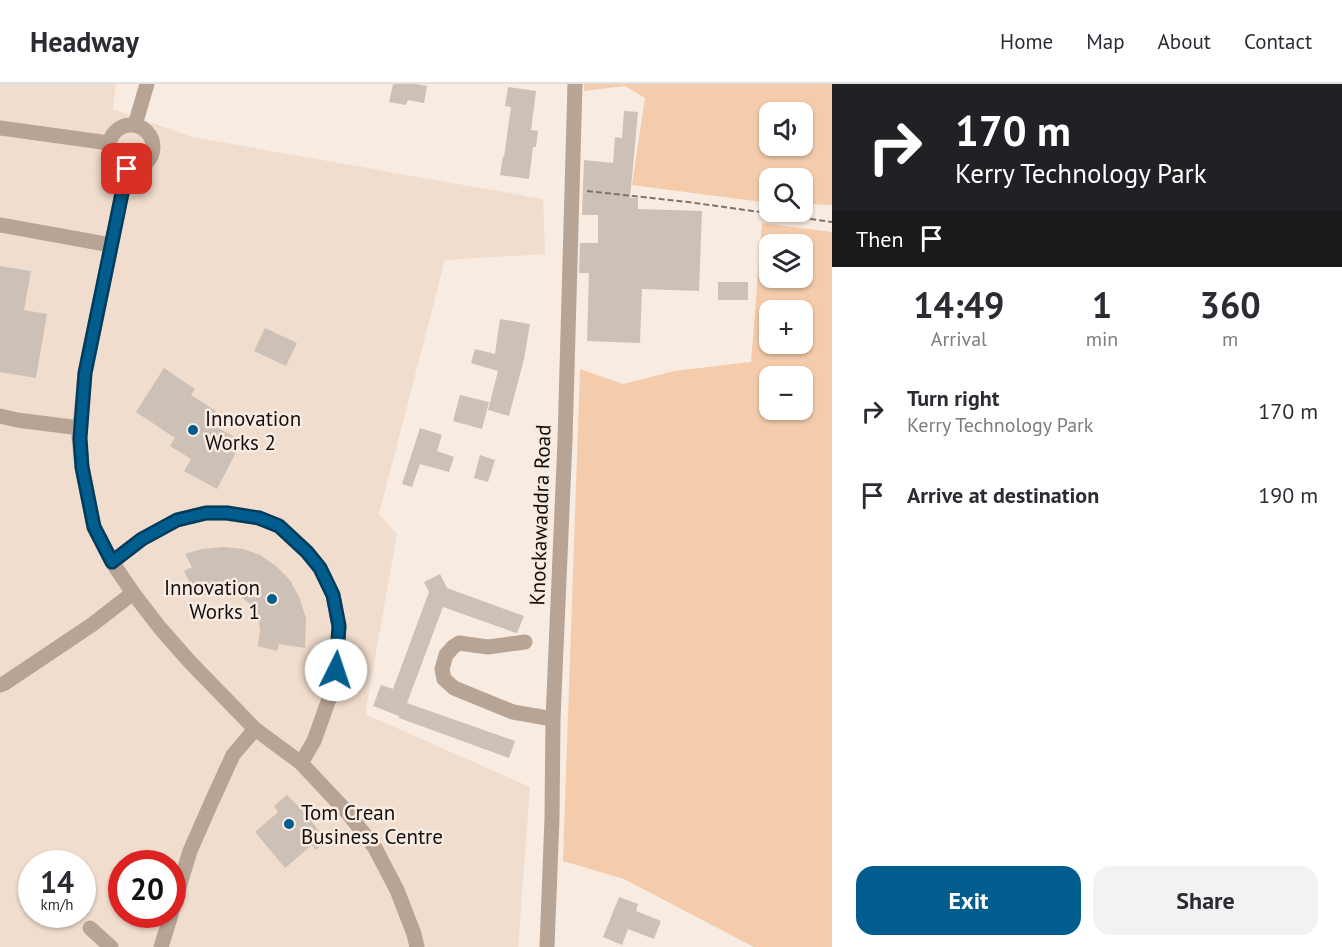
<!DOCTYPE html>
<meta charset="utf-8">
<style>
:root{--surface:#fff;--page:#f2f2f3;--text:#2b2b33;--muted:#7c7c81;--line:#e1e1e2;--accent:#005d8d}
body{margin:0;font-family:"PT Sans",sans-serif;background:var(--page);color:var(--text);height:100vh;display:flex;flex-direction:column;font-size:22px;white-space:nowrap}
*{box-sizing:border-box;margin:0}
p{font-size:20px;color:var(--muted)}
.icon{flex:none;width:33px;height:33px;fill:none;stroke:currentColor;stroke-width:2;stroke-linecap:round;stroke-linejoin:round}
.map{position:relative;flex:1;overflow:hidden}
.side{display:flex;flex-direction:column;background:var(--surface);width:510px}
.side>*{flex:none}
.guide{background:#202124;color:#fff;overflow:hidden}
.tools{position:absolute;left:759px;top:18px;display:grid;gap:12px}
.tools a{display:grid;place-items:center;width:54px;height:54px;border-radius:12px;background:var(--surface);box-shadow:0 2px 4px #0004;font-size:30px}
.speed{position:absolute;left:18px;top:766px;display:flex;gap:12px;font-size:30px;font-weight:700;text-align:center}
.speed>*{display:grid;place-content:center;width:78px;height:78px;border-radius:50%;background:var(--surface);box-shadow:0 2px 4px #0004;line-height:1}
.speed small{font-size:15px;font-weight:400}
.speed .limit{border:9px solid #d22;background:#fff;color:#111}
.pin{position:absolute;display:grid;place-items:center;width:51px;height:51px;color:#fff;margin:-26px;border-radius:12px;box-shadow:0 3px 9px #0006}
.me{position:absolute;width:66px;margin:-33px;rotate:4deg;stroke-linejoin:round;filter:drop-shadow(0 0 4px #0008)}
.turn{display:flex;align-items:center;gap:21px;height:126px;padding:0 24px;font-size:27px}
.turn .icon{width:78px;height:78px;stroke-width:2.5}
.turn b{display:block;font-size:42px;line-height:51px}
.then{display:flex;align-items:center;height:57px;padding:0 24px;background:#0003;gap:12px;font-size:22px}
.eta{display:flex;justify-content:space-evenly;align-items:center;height:102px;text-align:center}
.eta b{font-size:36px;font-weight:700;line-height:42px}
.button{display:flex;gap:12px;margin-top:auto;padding:12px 24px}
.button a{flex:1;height:69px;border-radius:18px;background:var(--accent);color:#fff;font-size:24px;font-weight:700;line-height:69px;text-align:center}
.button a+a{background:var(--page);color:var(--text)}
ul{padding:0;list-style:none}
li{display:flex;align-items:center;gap:18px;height:84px;padding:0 24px}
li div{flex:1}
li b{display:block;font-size:22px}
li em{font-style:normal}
header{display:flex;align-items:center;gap:36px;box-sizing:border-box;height:84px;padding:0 30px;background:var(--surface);border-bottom:2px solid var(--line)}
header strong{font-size:28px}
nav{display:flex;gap:33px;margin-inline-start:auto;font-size:21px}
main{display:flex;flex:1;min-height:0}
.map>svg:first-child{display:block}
.built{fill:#f1ddce;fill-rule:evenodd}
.green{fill:#f4ccab;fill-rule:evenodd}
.building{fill:#cdc0b6}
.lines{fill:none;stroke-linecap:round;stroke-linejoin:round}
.path{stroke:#7b736c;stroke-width:2;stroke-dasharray:6 3;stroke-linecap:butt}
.minor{stroke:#b7a494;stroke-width:15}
.route-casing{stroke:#003c5c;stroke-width:15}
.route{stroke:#005d8d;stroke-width:10}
.poi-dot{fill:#005d8d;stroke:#f8ebe1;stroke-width:2}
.labels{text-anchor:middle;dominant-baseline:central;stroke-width:5;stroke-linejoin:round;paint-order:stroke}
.poi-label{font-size:21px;fill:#15100d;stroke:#f8ebe1;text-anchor:start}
.street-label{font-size:21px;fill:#15100d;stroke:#f8ebe1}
</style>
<header>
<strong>Headway</strong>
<nav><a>Home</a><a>Map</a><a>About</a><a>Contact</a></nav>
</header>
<main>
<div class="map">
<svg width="832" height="863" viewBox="0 0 832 863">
<rect width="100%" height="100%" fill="#f8ebe1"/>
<path class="built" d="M0,0H116L113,25L192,53L543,115L545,170L445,176L379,430L397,450L365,630L530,703L518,863H0ZM32,780H82V831H32ZM122,780H172V831H122Z"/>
<path class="green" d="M584,0H832V121L803,120L802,94H770L769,119L632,101L645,14L625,2L584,7ZM770,28H802V62H770Z
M762,139L832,148V863H754L624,795L563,777L580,285L623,300L674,287L751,278ZM770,160H802V194H770ZM770,226H802V260H770ZM770,292H802V326H770Z"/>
<path class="building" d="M393,0H416L427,2L424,19L408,16L406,21L389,18Z
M508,3L536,7L531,46L538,47L536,63H533L529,95L500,91L503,72L504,73L511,23L505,22Z
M624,27L638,28L630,114H638V125L702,127L699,207L642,205L640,259L587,257L589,189H579L580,159H598V131H582L584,76L613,79L615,53L622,54Z
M0,182L31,187L24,226L47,230L36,294L0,288Z
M718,198H748V216H718Z
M500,235L530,240L524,275L509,332L488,326L498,287L471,279L475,265L495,270Z
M265,244L297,259L286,282L254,267Z
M164,284L195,305L191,311L216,327L209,339L242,357L217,405L184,387L191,375L170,362L175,354L136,328Z
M460,311L489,318L482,345L453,337Z
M420,344L442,351L437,367L454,373L449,388L420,380L412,403L402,400Z
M480,371L495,376L488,398L474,394Z
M224,463L243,465L260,471L276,482L290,496L300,515L306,534L305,564L279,560L277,567L258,562L260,545L257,530L249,519L238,511L224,507L211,509L197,514L184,487L192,483L185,470L202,465Z
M440,490L447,504L524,532L517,549H516L443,523L407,619L515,657L509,674L399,634V632L373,622L381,601L393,605L429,508L424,498Z
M287,711L308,732L326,757L316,766L312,761L285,784L255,748L278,728L274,722Z
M619,813L638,820L636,827L661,837L654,855L628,845L622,861L603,853Z"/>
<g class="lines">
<path class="path" d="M587,107L688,118L832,138"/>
<path class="minor" d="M109 63a22 22 0 1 1 44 0a22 22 0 1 1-44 0Z
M135,41L147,0
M0,44L109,59
M127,85L85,289L79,354L82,383L94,443L112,478L133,509L160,544L189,577L255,645L301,679L347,728L375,764L397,806L414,850L417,863
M0,141L111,161
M0,332L17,336L80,344
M112,478L142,455L177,436L206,429H227L259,434L279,442L307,468L320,484L333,511L339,542L336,586L329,615L314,657L301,679
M525,558L488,563L459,559L453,563L446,571L442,585L444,595L454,604L513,628L553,635
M0,601L5,599L93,540L133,509
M172,826L190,767L212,717L233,671L255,645
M90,844L111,863
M161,863L171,831
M547,863L552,734L553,635L565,356L575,0"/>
</g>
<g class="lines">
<g class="route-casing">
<path id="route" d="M127,85L85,289L80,354L82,383L94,443L112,478L142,455L177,436L206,429H227L259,434L279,442L307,468L320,484L333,511L339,542L336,586"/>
</g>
<use href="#route" class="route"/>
</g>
<g class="poi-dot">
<circle cx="193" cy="346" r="6"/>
<circle cx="272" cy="515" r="6"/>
<circle cx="289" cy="740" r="6"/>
</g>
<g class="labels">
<g class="poi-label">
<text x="205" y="334">Innovation<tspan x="205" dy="24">Works 2</tspan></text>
<text x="260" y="503" text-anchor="end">Innovation<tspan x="260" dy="24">Works 1</tspan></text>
<text x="301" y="728">Tom Crean<tspan x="301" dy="24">Business Centre</tspan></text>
</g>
<g class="street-label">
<text transform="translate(540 431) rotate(-88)">Knockawaddra Road</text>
</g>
</g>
</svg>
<div class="tools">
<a><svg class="icon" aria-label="sound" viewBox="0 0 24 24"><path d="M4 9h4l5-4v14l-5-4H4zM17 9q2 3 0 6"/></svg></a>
<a><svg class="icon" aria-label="search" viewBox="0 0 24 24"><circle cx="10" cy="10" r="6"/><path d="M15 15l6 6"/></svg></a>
<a><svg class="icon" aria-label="layers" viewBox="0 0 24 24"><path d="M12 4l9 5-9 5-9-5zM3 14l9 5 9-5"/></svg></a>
<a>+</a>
<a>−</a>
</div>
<div class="speed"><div>14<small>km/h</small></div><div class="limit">20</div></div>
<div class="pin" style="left:127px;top:85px;background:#d93025"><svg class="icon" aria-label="arrive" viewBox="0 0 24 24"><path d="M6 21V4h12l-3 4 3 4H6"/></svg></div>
<svg class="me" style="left:336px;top:586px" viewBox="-20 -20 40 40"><circle r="19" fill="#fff"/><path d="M0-13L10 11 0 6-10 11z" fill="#005d8d"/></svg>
</div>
<section class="side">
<div class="guide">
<div class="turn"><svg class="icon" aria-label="right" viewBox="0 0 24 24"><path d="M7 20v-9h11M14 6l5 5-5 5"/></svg><div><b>170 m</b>Kerry Technology Park</div></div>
<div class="then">Then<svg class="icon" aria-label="arrive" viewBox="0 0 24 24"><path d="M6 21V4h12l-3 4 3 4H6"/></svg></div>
</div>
<div class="eta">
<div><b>14:49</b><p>Arrival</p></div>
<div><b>1</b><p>min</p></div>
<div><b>360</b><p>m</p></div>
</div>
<ul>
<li><svg class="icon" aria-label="right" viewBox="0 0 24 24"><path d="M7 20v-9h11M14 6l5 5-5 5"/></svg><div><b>Turn right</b><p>Kerry Technology Park</p></div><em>170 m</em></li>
<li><svg class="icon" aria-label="arrive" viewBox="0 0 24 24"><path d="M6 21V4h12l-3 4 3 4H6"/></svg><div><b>Arrive at destination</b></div><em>190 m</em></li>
</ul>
<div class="button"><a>Exit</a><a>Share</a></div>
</section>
</main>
